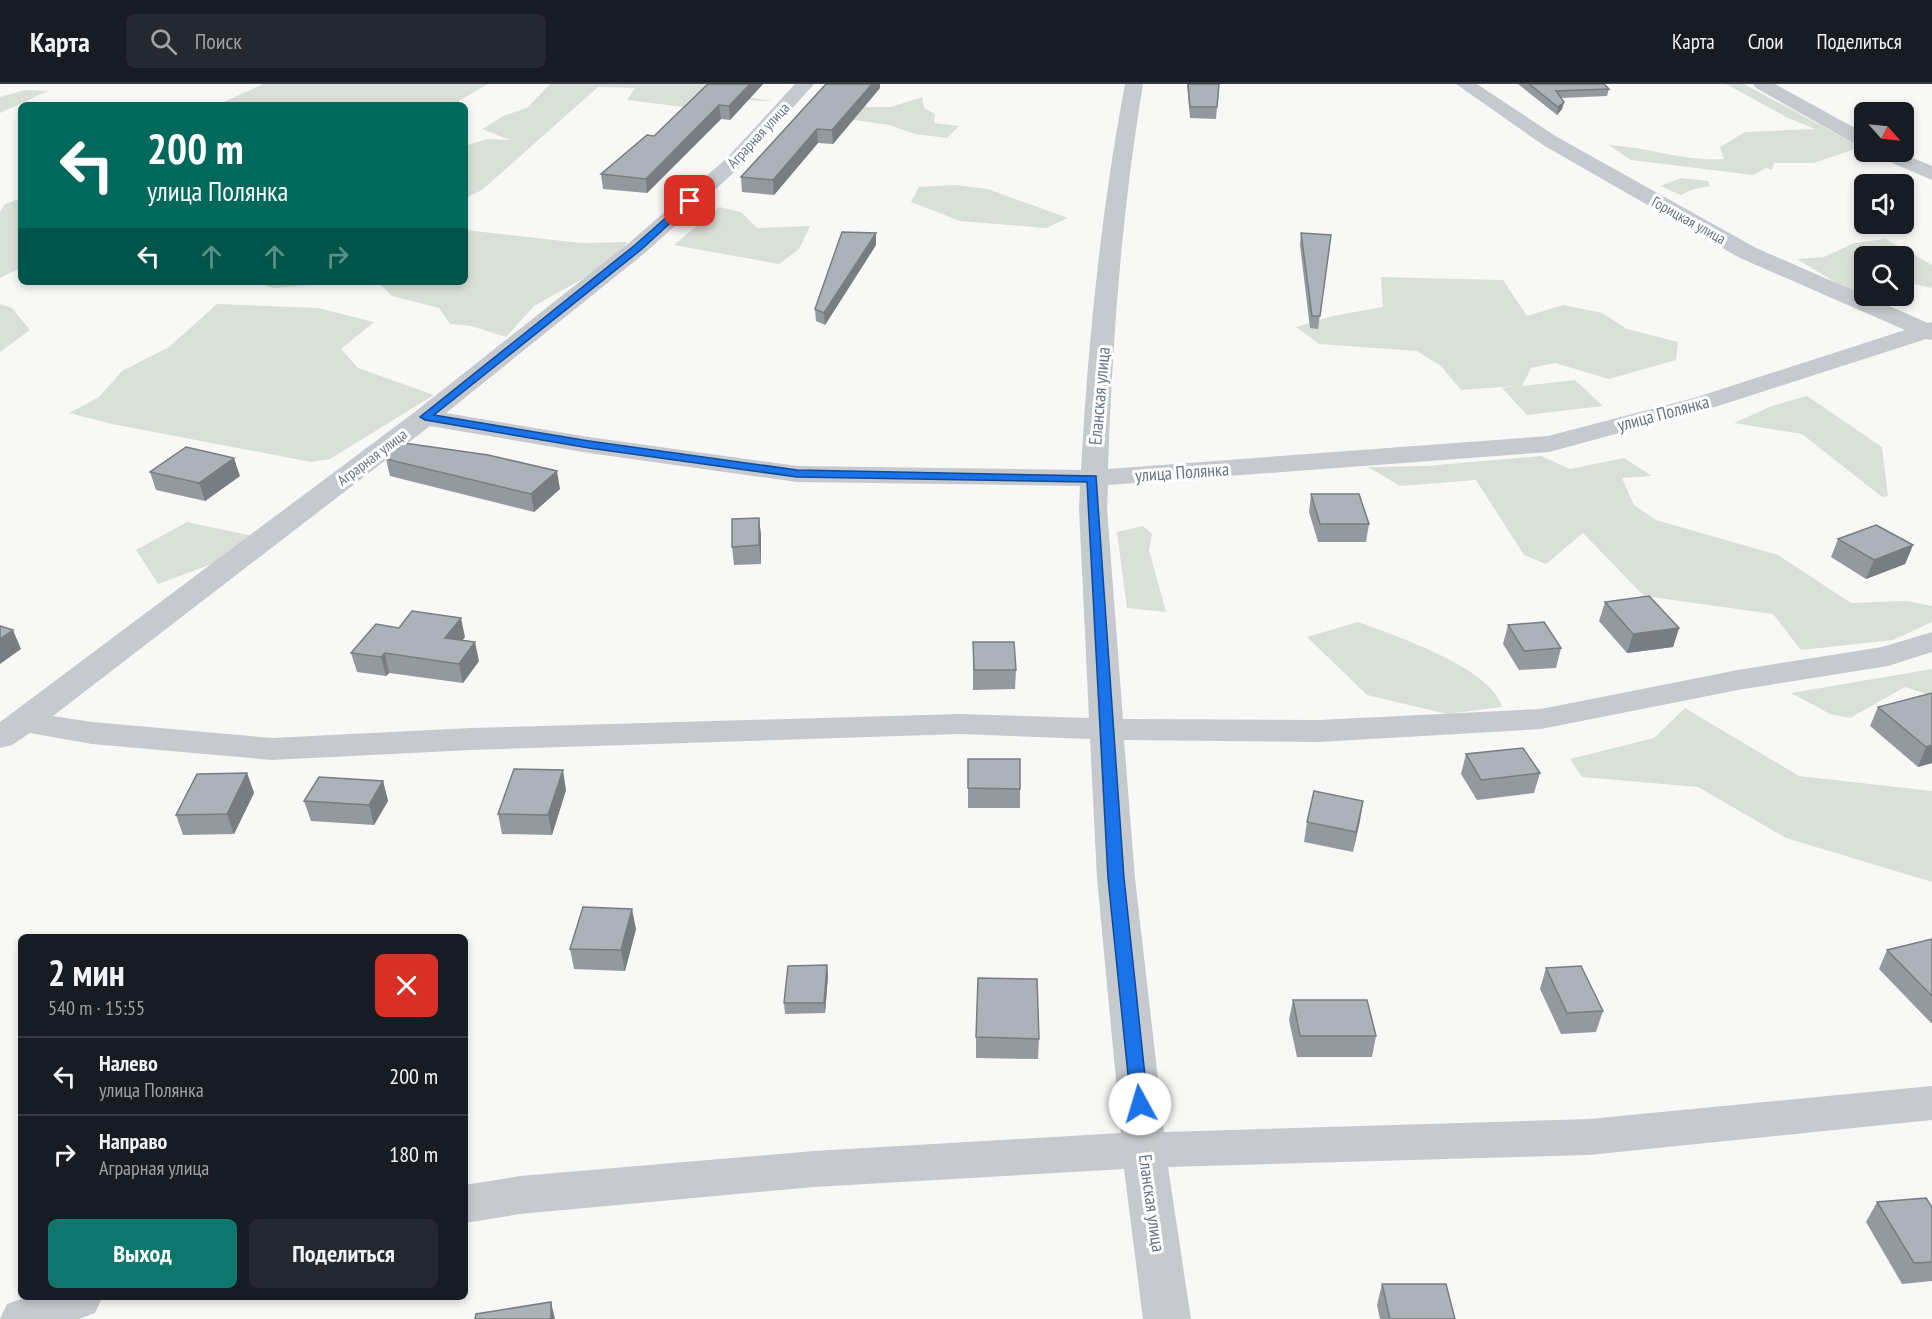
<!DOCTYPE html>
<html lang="ru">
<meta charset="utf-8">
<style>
:root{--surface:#171b24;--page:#242831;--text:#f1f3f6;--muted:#9ea1a6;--line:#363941;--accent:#0f766e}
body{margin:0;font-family:"PT Sans Narrow",sans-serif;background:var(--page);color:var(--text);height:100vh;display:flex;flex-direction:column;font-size:22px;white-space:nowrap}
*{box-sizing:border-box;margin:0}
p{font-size:20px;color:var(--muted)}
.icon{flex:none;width:33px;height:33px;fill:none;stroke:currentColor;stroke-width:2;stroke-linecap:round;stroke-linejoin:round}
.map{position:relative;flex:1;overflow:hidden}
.sheet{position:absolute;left:18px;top:850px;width:450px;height:366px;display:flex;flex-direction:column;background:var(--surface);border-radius:9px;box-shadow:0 3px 9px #0003}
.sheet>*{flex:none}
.guide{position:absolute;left:18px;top:18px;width:450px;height:183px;border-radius:9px;box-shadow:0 3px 9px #0003;background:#00695c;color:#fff;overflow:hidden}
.needle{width:39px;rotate:117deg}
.fabs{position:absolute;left:1854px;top:18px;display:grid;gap:12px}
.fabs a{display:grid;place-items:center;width:60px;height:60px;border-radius:9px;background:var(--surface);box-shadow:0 3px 9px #0003;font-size:30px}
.pin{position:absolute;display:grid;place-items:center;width:51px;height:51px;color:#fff;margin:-26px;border-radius:12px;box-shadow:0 3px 9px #0006}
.me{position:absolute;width:66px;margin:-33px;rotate:354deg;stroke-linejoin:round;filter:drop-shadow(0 0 4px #0008)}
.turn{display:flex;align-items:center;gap:21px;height:126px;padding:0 30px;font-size:27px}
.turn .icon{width:78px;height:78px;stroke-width:2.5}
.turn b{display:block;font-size:42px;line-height:51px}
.lanes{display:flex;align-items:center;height:57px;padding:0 30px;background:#0003;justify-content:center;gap:30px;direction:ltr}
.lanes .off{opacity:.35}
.round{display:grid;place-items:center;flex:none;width:63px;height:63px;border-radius:9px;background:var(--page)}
.summary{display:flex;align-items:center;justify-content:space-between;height:102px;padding:0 30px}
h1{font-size:36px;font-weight:700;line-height:45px}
.primary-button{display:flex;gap:12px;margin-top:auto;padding:12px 30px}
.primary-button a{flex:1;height:69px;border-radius:9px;background:var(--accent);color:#fff;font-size:24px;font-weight:700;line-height:69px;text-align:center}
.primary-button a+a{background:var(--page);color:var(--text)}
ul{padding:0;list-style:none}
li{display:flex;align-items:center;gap:18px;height:78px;padding:0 30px;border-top:2px solid var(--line)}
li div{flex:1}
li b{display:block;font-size:22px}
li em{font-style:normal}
header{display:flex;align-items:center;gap:36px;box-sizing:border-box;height:84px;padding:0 30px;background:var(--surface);border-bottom:2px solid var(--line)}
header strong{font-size:28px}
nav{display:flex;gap:33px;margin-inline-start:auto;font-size:21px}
.search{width:420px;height:54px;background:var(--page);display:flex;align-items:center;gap:15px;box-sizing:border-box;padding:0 21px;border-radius:9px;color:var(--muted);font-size:22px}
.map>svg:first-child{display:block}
.green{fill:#d9e0d7}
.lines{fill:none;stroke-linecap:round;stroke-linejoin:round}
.minor{fill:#c6c9cd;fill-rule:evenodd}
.wall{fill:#9499a0}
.shaded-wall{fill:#787d82}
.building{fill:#acb2ba;stroke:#787d82;stroke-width:1.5}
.route{fill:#1a73e8;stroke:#114b97;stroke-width:1.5}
.labels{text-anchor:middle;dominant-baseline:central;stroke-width:6;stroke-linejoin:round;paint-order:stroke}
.far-street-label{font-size:15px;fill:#687587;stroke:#fff}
.street-label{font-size:18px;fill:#687587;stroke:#fff}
</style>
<header>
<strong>Карта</strong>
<div class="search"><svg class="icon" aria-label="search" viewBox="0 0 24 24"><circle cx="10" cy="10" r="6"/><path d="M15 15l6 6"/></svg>Поиск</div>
<nav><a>Карта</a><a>Слои</a><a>Поделиться</a></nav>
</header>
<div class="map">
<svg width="1932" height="1235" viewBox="0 0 1932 1235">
<rect width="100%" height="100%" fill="#f8f9f6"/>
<path class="green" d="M263,0H488L452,21H217Z
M550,0H711L720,9L773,17L705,15L692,24L627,16L635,4L598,3L482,106L469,112L465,118V62L487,55L510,56L482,45L503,32L527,24Z
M1726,0H1744L1861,63L1814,79H1774L1772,86L1766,84L1753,91L1631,76L1609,61C1648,63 1685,78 1724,75L1720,63L1745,48L1815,45L1788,34Z
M25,6L48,7L0,29V13Z
M922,13L924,24L935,30L934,39L959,42L947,54L915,50L889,41L848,35L808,23H891Z
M1681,94L1708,97L1710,102L1694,105L1681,111L1660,102Z
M955,101L988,105L1068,134L1046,144L960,137L911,118L919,103Z
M21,114V184L0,194V128L5,120Z
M719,123L741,128L757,144L810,142L799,165L779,180L674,161Z
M465,146L581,159L627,158L618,175L534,222L506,253L471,242L450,240L439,224L392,212L378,198H465Z
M1886,155L1932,181V204L1904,198V172H1864V212H1892L1871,215L1843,203L1797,175L1824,173L1854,159Z
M1381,193L1503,196L1527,232L1563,221L1602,229L1627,245L1678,258L1676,276L1609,295L1555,279L1531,284L1522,302L1575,296L1603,322L1527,331L1502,304L1515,302L1461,306L1441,282L1417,267L1319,260L1296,243L1333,232L1383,223Z
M253,198H350L274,204Z
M0,220L12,224L30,246L0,268Z
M217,220L318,224L374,238L341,265L358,284L434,311L330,375L311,378L112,340L69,329L99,313L122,287L169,263Z
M1807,312L1882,363L1888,412L1882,413L1802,350L1734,339L1772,322Z
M1541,372L1570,385L1624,374L1652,392L1622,394L1634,421L1656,436L1778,471L1851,519L1907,517L1932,522V538L1893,556L1801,566L1773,530L1644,512L1583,449L1546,480L1524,471L1476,396L1400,402L1368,383L1427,382Z
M187,438L253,452L212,480L158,500L136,466Z
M1143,442L1152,450L1149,466L1166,528L1127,524L1117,448Z
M1358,538C1395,552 1491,583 1502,623L1447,630L1367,611L1307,553Z
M1932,585V612L1905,603L1850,634L1830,630L1791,609Z
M1685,624L1799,692L1932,707V798L1786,754L1698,703L1582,693L1570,675L1654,654Z"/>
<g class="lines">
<path class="minor" d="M795,0H814L740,83L646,168L446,329L589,353L797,382L1081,386C1088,257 1101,127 1125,0H1143C1122,127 1112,256 1108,385L1548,352L1694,314L1905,246L1740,174L1543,61L1456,0H1477L1557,53L1756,164L1928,239L1932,238V256L1926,255L1712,324L1549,368L1108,401L1107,424L1123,635L1319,636L1541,625L1738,586L1882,563L1932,548V568L1888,582L1738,606L1541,645L1319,658L1124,656L1135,794L1164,1048L1589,1035L1932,1002V1036L1589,1071L1168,1083L1191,1235H1143L1124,1085L814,1103L520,1130L465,1139V1101L520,1092L814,1067L1121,1049L1097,794L1090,655L959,650L471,666L272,676L92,660L30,649L12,661L0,664V638L416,327L630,158L726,75ZM430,342L589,369L797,398L1080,402L1079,424L1089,634L959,630L471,644L272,654L92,638L53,632Z
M1753,0H1775L1864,49V63L1857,61L1756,4Z
M1873,68H1898L1932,82V96L1876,72Z
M24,1214H102L95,1229L79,1235H0L7,1220Z"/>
</g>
<path class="wall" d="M763,0L730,36L721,35L647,109L603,105L601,90L654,52Z
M826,0H880V4L833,60L818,59L774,111L742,108L741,93Z
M1187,0H1219L1216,35L1190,34Z
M1518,0H1604L1609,5L1607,12L1561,14L1564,18L1562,25L1557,31Z
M1301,149L1331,151L1318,245L1310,244L1300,161Z
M876,161L825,241L816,237L815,225Z
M386,375L560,405L534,428L390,392Z
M150,388L240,392L205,417L156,406Z
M1311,410L1369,440L1366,458H1318L1309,428Z
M759,434L761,452V480L734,481L732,463Z
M1838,455L1913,461L1905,480L1866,495L1831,473Z
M1605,518L1679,544L1673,563L1627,569L1599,537Z
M1508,541L1561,564L1556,584L1519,586L1503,560Z
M465,553L462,556L479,577L463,599L389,589L386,592L357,588L351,569Z
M973,558L1016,586L1015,605L973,606Z
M1932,609V679L1918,683L1870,642L1878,623Z
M1466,670L1540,689L1534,709L1477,716L1461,690Z
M968,675L1020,705V724H968Z
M247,689L254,709L234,750L183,751L176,731Z
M383,697L388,717L374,741L311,737L304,717Z
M566,706L552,751L502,750L498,730Z
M1363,717L1353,768L1304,758L1307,738Z
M636,845L625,887L574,885L570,865Z
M1932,855V939H1931L1879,885L1887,866Z
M827,881L828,892L825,929L785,930L784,919Z
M1546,884L1603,927L1596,948L1561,950L1540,905Z
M1293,916L1376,952L1372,973H1297L1289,936Z
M976,953L1039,955L1038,975L976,974Z
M1877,1118L1932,1123V1197L1902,1200L1866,1138Z
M1382,1200L1455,1235H1380L1377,1221Z"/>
<path class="shaded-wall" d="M750,0H763L730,36L729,22Z
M872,0H880V4L833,60L832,46Z
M1564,18L1562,25L1557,31L1558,23Z
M719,21L721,35L647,109L646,95Z
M817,45L818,59L774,111L773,96Z
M876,149V161L825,241L824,229Z
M234,374L240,392L205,417L199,399Z
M557,387L560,405L534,428L531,410Z
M759,434L761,452V480L759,461Z
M1913,461L1905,480L1866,495L1874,476Z
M461,534L465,553L450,573L445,554Z
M1679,544L1673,563L1627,569L1633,550Z
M13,546L21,565L0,580V555Z
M475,558L479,577L463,599L459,580Z
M385,569L389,589L386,592L381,573Z
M1932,661V679L1918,683L1926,663Z
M563,686L566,706L552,751L548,731Z
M247,689L254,709L234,750L227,730Z
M383,697L388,717L374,741L369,721Z
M1363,717L1360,737L1353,768L1356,748Z
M632,825L636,845L625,887L621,866Z
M827,881L828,892L825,929L824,919Z
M551,1218L555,1235H551Z"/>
<path class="building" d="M708,0H750L729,22L719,21L646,95L601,90L647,51L654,52Z
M826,0H872L832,46L817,45L773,96L741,93Z
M1188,0H1219L1217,23H1190Z
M1529,0H1604L1609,5L1556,7L1564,18L1558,23Z
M842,148L876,149L824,229L815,225Z
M1301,149L1331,151L1320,232H1312Z
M390,357L488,371L557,387L531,410L386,375Z
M186,363L234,374L199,399L150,388Z
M1311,410H1359L1369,440H1320Z
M759,434V461L732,463V435Z
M1876,441L1913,461L1874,476L1838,455Z
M1649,512L1679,544L1633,550L1605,518Z
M412,527L461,534L445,554L475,558L459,580L385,569L381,573L351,569L376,540L399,544Z
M1544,538L1561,564L1524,567L1508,541Z
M0,542L13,546L0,555Z
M973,558H1014L1016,586H974Z
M1932,609V661L1926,663L1878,623Z
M1523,664L1540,689L1481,696L1466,670Z
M968,675H1020V705L968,704Z
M514,685L563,686L548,731L498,730Z
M247,689L227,730L176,731L197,690Z
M319,693L383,697L369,721L304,717Z
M1314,707L1363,717L1356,748L1307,738Z
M583,823L632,825L621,866L570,865Z
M1932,855V912L1887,866Z
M827,881L824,919H784L788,882Z
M1581,882L1603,927L1567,929L1546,884Z
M978,894L1037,895L1039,955L976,953Z
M1293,916H1367L1376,952H1300Z
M1926,1114L1932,1123V1178L1914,1179L1877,1118Z
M1382,1200H1446L1455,1235H1390Z
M551,1218V1235H475L476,1230Z"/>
<path class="route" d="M687,115L694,117L642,165L434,331L589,357L797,386L1096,392L1124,794L1148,1020L1146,1025L1140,1027L1133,1025L1131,1020L1108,794L1087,398L797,393L589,364L425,336L420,333L635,161Z"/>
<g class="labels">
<g class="far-street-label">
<text transform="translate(758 51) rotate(-47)">Аграрная улица</text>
<text transform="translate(1689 136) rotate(29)">Горицкая улица</text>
<text transform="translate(372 373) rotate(-37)">Аграрная улица</text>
</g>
<g class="street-label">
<text transform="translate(1099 312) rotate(-85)">Еланская улица</text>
<text transform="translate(1663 329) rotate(-15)">улица Полянка</text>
<text transform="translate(1182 388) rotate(-4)">улица Полянка</text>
<text transform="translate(1152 1119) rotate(82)">Еланская улица</text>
</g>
</g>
</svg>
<div class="fabs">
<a><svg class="needle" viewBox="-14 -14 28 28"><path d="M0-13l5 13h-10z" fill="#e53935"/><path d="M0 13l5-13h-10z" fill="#9ea1a6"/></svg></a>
<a><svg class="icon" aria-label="sound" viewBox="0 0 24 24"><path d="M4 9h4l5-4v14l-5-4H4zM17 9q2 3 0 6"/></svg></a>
<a><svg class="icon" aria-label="search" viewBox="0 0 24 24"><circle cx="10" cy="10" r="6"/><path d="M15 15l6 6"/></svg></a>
</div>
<div class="pin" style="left:690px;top:117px;background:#d93025"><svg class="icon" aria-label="arrive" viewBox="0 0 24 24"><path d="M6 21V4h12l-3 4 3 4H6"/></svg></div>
<svg class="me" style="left:1140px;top:1020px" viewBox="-20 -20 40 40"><circle r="19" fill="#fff"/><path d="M0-13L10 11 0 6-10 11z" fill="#1a73e8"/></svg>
<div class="guide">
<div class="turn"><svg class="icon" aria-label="left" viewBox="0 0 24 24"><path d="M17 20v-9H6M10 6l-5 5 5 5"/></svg><div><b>200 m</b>улица Полянка</div></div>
<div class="lanes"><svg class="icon" aria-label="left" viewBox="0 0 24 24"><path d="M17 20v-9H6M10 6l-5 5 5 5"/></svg><svg class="icon off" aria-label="ahead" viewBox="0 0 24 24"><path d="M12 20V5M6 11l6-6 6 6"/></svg><svg class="icon off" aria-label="ahead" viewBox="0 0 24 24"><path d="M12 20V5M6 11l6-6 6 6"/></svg><svg class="icon off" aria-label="right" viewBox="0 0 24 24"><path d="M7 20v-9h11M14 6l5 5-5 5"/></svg></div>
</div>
<section class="sheet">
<div class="summary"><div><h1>2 мин</h1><p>540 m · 15:55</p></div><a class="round" style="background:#d93025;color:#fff"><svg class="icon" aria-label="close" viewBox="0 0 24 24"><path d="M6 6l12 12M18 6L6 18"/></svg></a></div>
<ul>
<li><svg class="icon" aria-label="left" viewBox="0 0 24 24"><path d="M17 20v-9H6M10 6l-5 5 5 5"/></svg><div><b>Налево</b><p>улица Полянка</p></div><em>200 m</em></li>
<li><svg class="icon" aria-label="right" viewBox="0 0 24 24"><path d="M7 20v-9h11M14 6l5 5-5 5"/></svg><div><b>Направо</b><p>Аграрная улица</p></div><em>180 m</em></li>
</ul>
<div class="primary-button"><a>Выход</a><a>Поделиться</a></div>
</section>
</div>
